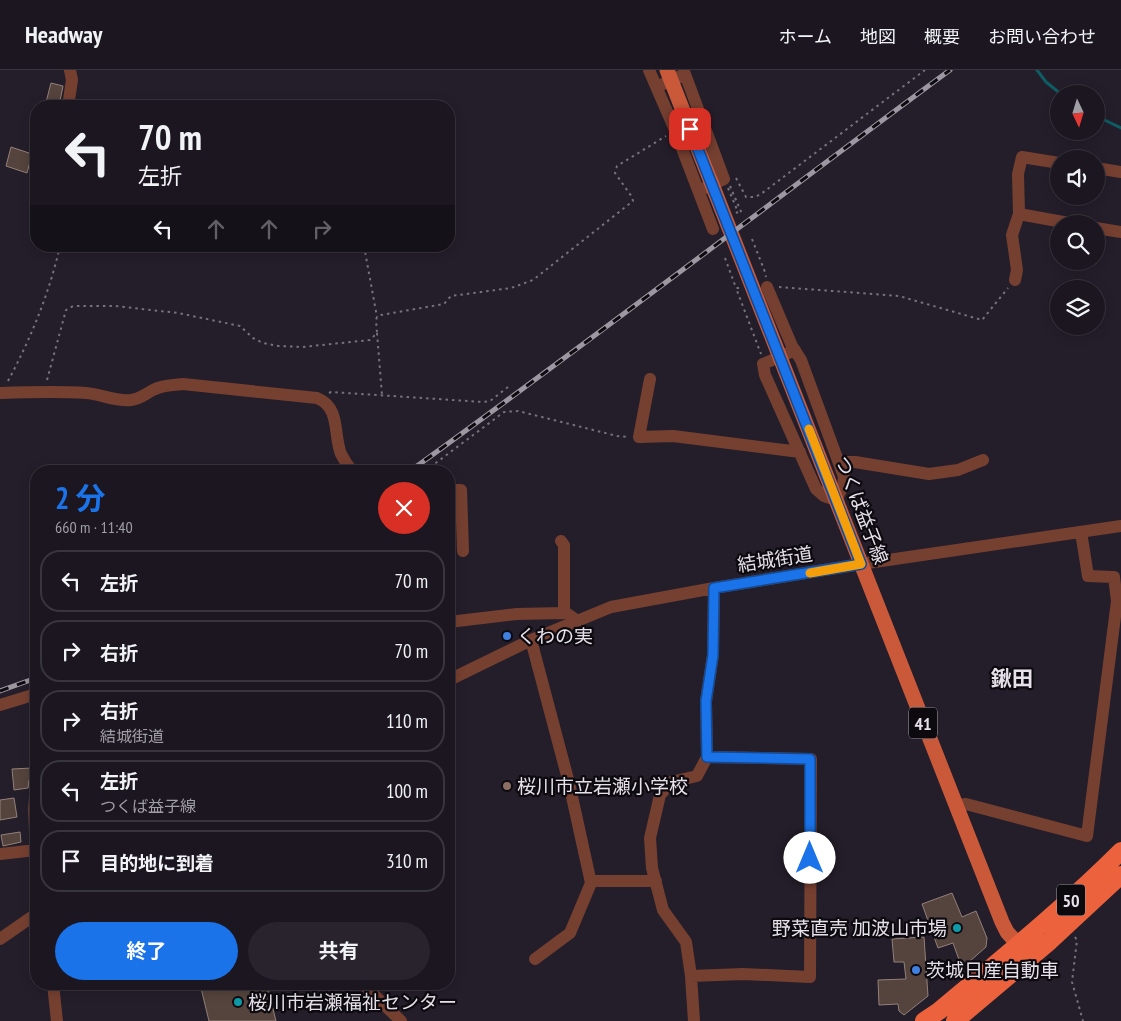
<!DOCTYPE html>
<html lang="ja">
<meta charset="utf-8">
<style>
:root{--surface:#1b1620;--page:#28232d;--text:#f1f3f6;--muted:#a09fa5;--line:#39353e;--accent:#1a73e8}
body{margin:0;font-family:"PT Sans Narrow","Noto Sans JP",sans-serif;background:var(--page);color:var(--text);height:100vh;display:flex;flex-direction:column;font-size:19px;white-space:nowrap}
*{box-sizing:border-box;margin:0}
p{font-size:16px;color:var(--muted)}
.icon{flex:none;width:28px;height:28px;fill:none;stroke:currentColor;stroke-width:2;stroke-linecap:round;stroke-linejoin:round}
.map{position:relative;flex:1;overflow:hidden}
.panel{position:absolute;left:30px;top:395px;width:425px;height:525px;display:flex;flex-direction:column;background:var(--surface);border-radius:20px;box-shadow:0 2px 12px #0003,0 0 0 1px var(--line)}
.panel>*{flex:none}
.top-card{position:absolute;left:30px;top:30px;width:425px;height:152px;border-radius:20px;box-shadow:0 2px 12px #0003,0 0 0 1px var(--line);background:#1b1620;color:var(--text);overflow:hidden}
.needle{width:32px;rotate:176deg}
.tools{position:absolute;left:1050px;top:15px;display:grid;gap:10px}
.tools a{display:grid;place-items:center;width:55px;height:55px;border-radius:50%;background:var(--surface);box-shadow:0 2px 12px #0003,0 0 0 1px var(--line);font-size:25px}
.pin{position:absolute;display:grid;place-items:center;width:42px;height:42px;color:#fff;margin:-21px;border-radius:10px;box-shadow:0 2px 8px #0006}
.me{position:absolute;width:55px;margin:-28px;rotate:0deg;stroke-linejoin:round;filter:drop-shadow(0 0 4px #0008)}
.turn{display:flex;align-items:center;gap:18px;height:105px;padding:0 25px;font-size:22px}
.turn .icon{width:65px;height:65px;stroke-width:2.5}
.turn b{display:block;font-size:35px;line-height:42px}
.lanes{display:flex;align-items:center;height:48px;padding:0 25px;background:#0003;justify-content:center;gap:25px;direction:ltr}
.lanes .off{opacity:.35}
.round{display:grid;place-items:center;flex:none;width:52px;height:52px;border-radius:26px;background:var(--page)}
.headline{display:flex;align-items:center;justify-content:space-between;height:85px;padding:0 25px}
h1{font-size:30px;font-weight:700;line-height:38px;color:var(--accent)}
.button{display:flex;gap:10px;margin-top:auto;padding:10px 25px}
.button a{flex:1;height:58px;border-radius:30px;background:var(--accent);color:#fff;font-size:20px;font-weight:700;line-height:58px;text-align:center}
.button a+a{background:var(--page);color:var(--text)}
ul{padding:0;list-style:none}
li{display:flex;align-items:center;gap:15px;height:62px;margin:0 10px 8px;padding:0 15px;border:2px solid var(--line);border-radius:20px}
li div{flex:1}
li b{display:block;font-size:19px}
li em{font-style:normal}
header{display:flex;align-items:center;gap:30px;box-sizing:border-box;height:70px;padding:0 25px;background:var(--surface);border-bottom:1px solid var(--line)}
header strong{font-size:24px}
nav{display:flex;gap:28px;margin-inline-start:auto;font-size:18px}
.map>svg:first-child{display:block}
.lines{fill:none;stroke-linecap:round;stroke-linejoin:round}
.stream{stroke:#0e5d64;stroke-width:3}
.building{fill:#55443d;stroke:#938078}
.path{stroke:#77717c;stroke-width:2;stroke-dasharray:2.5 4;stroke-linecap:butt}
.minor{stroke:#764031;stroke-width:12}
.major{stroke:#ca593a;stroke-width:15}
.highway{stroke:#eb623d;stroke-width:18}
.rail-casing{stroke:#9c97a1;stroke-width:5}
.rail{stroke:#0c090f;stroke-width:3;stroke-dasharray:9;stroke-linecap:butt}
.route-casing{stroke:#114b97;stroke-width:12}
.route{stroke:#1a73e8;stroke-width:9}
.slow{stroke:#f59e0b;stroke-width:9}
.shop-dot{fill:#3f7fe0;stroke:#0c090f;stroke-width:2}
.education-dot{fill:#8d6e63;stroke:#0c090f;stroke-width:2}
.culture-dot{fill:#0f9aa8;stroke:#0c090f;stroke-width:2}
.labels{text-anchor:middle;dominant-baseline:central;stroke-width:4.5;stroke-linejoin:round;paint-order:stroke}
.shield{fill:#0c090f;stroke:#a4a0a8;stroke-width:1}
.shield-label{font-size:18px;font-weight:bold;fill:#e5e0e9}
.street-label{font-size:19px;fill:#e5e0e9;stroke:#0c090f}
.poi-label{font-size:19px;fill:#e5e0e9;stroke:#0c090f;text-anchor:start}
.quarter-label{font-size:21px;font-weight:bold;fill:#e5e0e9;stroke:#0c090f}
</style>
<header>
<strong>Headway</strong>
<nav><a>ホーム</a><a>地図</a><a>概要</a><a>お問い合わせ</a></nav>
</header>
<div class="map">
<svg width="1121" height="951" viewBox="0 0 1121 951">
<rect width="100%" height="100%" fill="#241e2a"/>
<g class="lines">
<path class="stream" d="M1037,0L1046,12L1061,24
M1096,46L1121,58"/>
</g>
<path class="building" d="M51,13L63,16L59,36H45Z
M11,77L32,84L27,103L6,96Z
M32,698L33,707L29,710L28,718L14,720L12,699Z
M14,728L17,747L0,750V730Z
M20,762L21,772L3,776L1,765Z
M952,823L962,847L976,841L987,868L986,877L962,898L953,873L938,878L922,834Z
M924,867L928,926L904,945L899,941L898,934L879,935L878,910L906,909L904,892H894L892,869Z
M200,914H267L276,951H209Z"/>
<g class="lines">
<path class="path" d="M736,108L746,127H755L761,124L925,0
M730,116L742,144
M728,118L738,142L736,143
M752,169L765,202L766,207
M364,176L377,247
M725,188L736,218
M779,217L899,226L982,250L1008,218
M739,218H736L761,284
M377,263L382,325
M47,310L66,240L73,236H115L178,243L240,256L253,268L263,273L278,276L302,277L370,270L377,263L376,250L377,247L381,245L444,234L451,226L511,218L533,210L633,131L632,127L615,103L617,96L666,66
M8,311C31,268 49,224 60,176
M329,323L331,322L483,332L490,331L508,317
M425,401L504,342L518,341L617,366L629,367
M1075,867L1077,870L1072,912L1083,951"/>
<path class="minor" d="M649,0L675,60L713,159
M663,14L685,4L724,109L705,118
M69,30L72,10L70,0
M1096,98L1121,102
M1019,144L1074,154
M1096,158L1121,162
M1015,210L1017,200L1012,165L1019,144L1018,104L1022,87L1059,93
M767,217L792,276L801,290L844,407L843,416L836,430L824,426L816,419L765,305L763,294L795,280
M650,309L639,367L673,366L800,382
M0,323C28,322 57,321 86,323C101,324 116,332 131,330C140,329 145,324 153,320C162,315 173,315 183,314L317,328C341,338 333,364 341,384C344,390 348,396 352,401
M840,395L847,392H855L929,404L958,400L983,390
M449,420H461L463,481
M561,471L564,475V543
M449,552L517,544L564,543H566L576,550
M531,570L569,713L591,813
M449,610L531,570L611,537L714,518L861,494L1121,456
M0,635L36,624
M36,714L34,739L36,786
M956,736L966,734L1087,766L1117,531L1114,507L1088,506L1081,462
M0,784L36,780
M0,869L36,844
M535,889L570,863L591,813L596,811H656
M691,906L743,904L810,907L811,689L707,687
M53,914L57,951
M363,914L401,951
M694,951L691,906L686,872L663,840L652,798L650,768L660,725L671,712L697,706L707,687L706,631L713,585L714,518"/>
<path class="major" d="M667,0L1002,852L1007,862L1030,888"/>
<path class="highway" d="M924,951L939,941C1001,889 1064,838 1121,781
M955,951L1050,871L1121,805"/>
<g class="rail-casing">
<path id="rail" d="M410,401C592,270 770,133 950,0
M0,621L36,608"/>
</g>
<use href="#rail" class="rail"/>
</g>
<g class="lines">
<g class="route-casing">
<path id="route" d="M690,59L861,494L714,518L713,585L706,631L707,687L810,689V788"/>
</g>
<use href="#route" class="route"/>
<path class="slow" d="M809,359L861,494L810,503"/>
</g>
<g class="shop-dot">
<circle cx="507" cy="566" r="5"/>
<circle cx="916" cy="900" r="5"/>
</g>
<circle class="education-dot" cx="507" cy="716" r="5"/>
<g class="culture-dot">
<circle cx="957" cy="858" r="5"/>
<circle cx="238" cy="932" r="5"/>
</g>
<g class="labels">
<g class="shield">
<rect x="909" y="637.5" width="28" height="31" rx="4"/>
<rect x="1057" y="814.5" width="28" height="31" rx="4"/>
</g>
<g class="shield-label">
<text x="923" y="653">41</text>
<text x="1071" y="830">50</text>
</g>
<g class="street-label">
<text transform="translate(862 440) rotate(69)">つくば益子線</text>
<text transform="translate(775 489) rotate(-9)">結城街道</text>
</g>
<g class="poi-label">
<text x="517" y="566">くわの実</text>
<text x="517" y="716">桜川市立岩瀬小学校</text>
<text x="947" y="858" text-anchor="end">野菜直売 加波山市場</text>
<text x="926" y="900">茨城日産自動車</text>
<text x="248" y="932">桜川市岩瀬福祉センター</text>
</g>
<g class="quarter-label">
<text x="1012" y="608">鍬田</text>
</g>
</g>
</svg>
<div class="tools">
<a><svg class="needle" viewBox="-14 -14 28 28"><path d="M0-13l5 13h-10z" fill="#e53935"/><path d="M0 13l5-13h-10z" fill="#a09fa5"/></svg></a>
<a><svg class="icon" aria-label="sound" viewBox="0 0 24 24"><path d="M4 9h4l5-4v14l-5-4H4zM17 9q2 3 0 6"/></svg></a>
<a><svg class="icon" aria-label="search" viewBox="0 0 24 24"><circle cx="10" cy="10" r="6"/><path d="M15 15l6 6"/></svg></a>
<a><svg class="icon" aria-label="layers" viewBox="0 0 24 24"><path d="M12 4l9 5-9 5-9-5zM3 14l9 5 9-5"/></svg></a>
</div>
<div class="pin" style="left:690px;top:59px;background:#d93025"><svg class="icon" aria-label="arrive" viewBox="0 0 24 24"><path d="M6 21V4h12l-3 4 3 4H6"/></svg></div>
<svg class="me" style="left:810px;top:788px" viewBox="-20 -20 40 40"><circle r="19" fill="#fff"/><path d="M0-13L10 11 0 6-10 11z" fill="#1a73e8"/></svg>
<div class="top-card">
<div class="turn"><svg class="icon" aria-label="left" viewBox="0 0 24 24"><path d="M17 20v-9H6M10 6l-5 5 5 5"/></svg><div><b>70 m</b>左折</div></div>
<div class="lanes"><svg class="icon" aria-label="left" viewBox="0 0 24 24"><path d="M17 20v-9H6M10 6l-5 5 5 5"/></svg><svg class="icon off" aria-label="ahead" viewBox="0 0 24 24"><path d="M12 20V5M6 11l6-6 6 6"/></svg><svg class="icon off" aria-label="ahead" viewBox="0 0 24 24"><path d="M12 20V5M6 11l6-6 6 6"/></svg><svg class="icon off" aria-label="right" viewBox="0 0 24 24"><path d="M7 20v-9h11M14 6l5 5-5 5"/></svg></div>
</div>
<section class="panel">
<div class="headline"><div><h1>2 分</h1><p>660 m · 11:40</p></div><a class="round" style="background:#d93025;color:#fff"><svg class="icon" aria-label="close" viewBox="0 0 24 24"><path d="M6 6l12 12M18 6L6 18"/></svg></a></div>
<ul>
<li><svg class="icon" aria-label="left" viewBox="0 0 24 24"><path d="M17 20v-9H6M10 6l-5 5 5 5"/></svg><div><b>左折</b></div><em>70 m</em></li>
<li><svg class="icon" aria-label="right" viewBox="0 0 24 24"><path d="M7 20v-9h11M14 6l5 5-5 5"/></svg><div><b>右折</b></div><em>70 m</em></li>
<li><svg class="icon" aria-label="right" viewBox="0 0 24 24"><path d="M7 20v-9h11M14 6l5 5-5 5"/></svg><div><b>右折</b><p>結城街道</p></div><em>110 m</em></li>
<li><svg class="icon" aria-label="left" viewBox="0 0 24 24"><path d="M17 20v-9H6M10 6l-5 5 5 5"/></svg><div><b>左折</b><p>つくば益子線</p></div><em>100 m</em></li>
<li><svg class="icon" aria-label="arrive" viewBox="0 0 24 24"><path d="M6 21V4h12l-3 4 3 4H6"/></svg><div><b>目的地に到着</b></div><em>310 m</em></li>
</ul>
<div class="button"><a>終了</a><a>共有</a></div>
</section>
</div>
